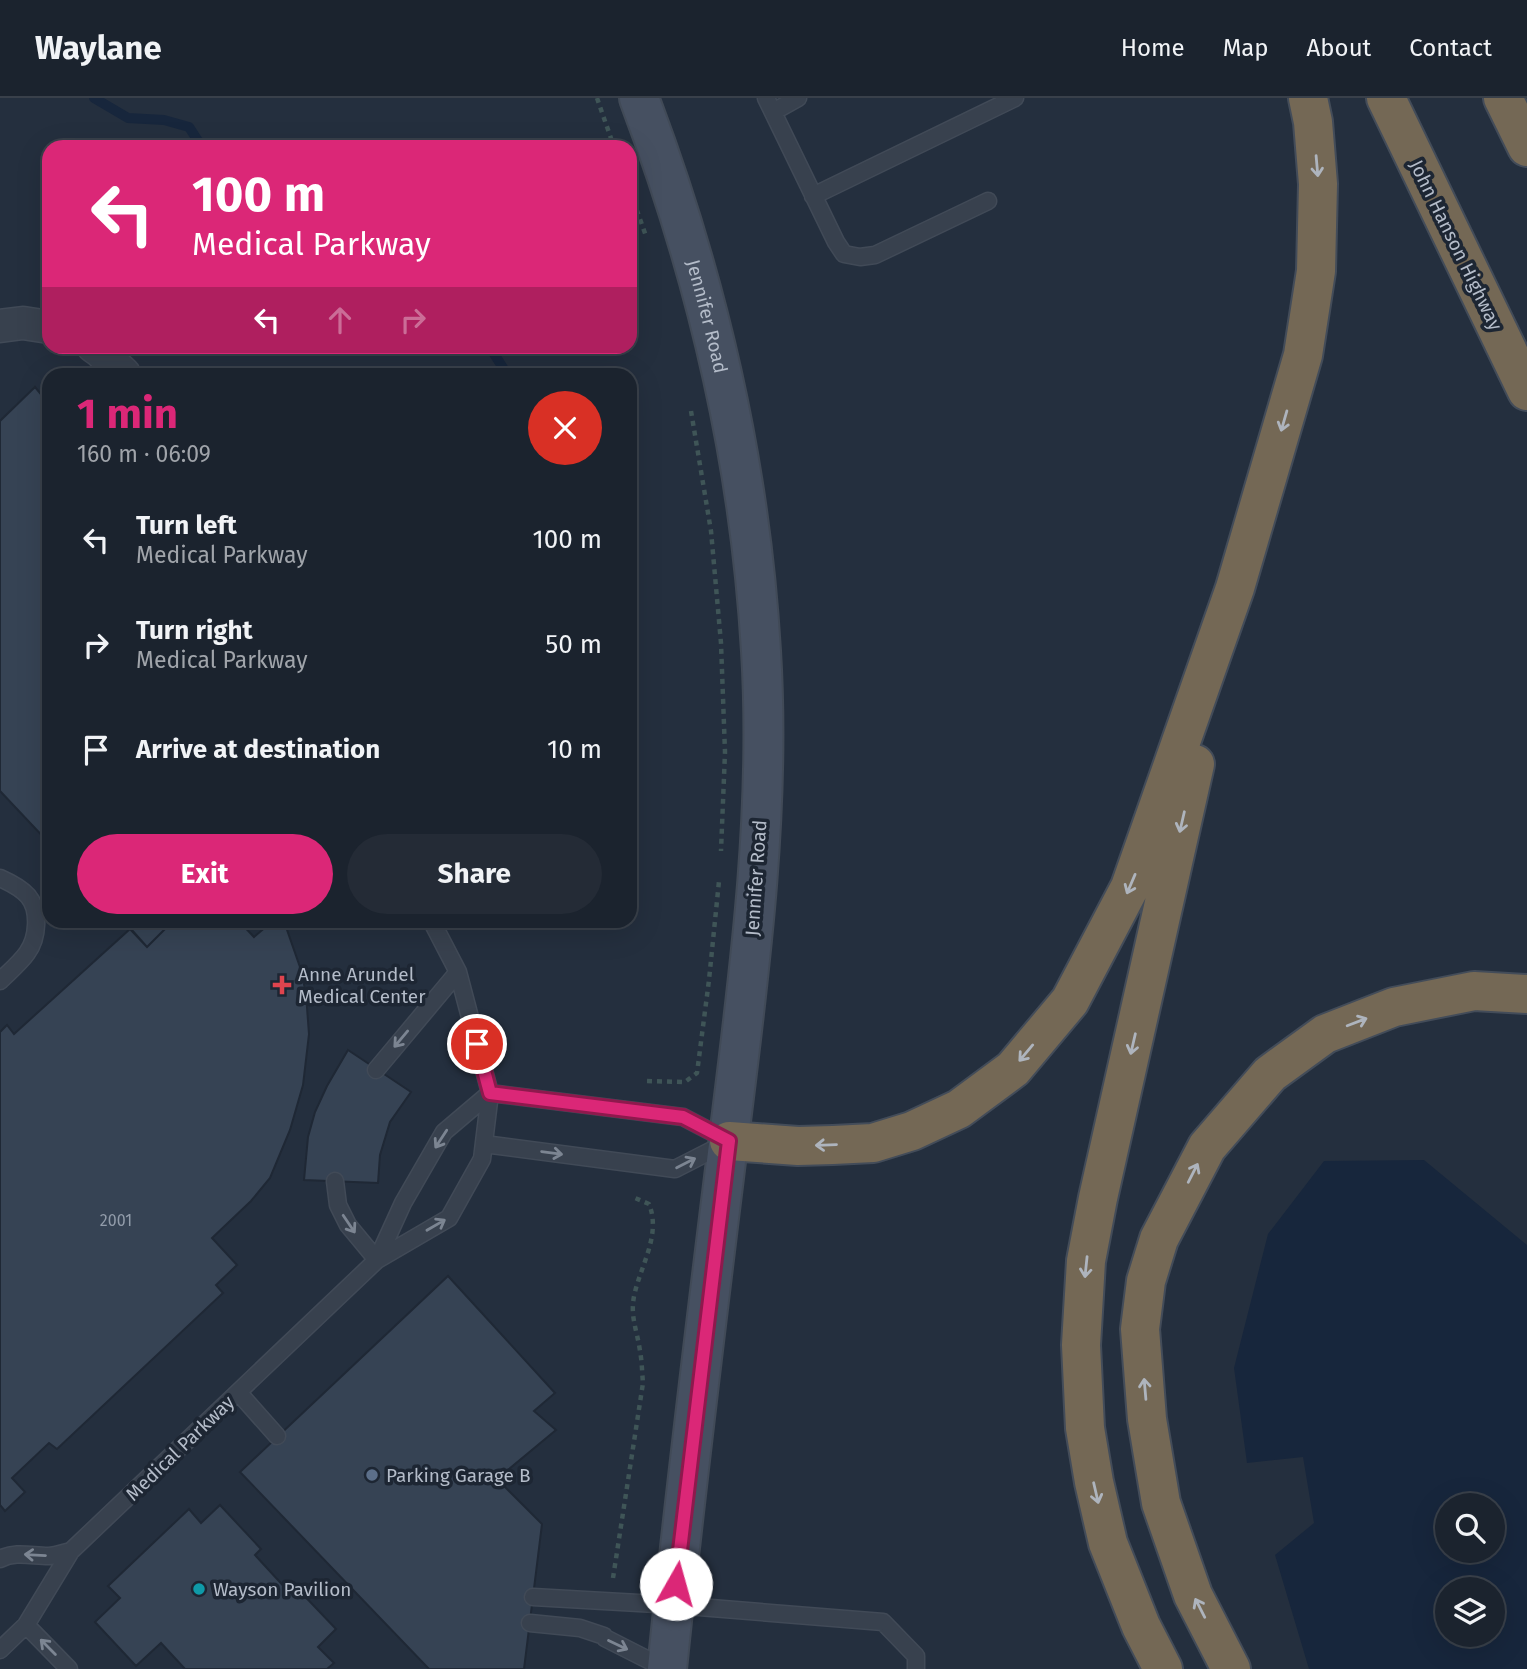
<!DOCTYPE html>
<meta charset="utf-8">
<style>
:root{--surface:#1b232e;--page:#242b36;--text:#f1f3f6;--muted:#a0a4aa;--line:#39404a;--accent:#db2777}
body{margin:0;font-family:"Fira Sans",sans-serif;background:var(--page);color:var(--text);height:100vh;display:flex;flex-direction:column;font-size:26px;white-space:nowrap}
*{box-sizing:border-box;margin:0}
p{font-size:23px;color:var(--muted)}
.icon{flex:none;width:38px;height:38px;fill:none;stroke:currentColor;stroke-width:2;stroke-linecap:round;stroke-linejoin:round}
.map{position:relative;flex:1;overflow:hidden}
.side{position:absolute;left:42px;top:270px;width:595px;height:560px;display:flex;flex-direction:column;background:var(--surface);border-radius:21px;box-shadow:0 7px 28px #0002,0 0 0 2px var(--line)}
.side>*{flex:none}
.guide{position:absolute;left:42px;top:42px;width:595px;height:214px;border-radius:21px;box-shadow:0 7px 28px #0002,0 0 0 2px var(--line);background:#db2777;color:#fff;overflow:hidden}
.tools{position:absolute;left:1435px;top:1395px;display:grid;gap:14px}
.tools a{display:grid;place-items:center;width:70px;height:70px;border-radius:50%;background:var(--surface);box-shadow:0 7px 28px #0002,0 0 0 2px var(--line);font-size:35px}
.pin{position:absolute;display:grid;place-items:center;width:60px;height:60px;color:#fff;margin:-30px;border:4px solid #fff;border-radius:50%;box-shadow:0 2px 7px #0007}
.me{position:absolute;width:77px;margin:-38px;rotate:7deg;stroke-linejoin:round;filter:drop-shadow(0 0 5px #0008)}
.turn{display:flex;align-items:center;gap:24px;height:147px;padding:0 35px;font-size:32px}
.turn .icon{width:91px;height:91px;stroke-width:2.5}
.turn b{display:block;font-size:49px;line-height:60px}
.lanes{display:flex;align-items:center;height:66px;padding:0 35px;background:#0003;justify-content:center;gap:35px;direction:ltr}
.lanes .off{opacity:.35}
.round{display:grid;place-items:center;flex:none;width:74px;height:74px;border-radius:37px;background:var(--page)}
.headline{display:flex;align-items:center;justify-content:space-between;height:119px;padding:0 35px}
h1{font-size:42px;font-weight:700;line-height:52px;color:var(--accent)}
.cta{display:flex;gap:14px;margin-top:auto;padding:14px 35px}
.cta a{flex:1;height:80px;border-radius:42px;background:var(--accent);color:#fff;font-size:28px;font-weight:700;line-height:80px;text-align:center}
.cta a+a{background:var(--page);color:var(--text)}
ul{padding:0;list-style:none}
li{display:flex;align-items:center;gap:21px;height:105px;padding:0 35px}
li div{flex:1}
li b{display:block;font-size:26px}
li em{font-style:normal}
header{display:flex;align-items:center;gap:42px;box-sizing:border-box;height:98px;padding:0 35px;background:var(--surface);border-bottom:2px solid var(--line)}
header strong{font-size:33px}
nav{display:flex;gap:38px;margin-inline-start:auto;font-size:24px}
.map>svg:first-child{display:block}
.water{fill:#17263c;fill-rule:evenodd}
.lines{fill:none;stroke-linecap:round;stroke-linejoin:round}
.stream{stroke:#17263c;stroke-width:10}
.building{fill:#364354;stroke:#1f2835;stroke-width:2}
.lane-casing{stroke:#414a57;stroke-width:19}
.street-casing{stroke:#414a57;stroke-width:35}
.secondary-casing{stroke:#414a57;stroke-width:42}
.highway-casing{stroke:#434c59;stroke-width:42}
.path{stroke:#3f5557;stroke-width:4.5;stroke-dasharray:5 5;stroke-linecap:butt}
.lane{stroke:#38414e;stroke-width:16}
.street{stroke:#38414e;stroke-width:32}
.secondary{stroke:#465061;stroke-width:38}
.highway{stroke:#746855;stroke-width:38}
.oneway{stroke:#aeb4bd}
.oneway2{stroke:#7c8592}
.route-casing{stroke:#8e194d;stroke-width:18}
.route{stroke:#db2777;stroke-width:12}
.health-dot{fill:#e0444e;stroke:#1d2633;stroke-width:2.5}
.service-dot{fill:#5c6f8a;stroke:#1d2633;stroke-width:2.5}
.culture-dot{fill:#0f9aa8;stroke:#1d2633;stroke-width:2.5}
.labels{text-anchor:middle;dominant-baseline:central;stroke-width:7;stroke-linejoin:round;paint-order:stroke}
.number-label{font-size:16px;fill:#929caa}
.street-label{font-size:19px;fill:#b4bcc9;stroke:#1d2633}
.poi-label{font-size:19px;fill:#b4bcc9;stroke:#1d2633;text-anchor:start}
</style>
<header>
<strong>Waylane</strong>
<nav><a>Home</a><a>Map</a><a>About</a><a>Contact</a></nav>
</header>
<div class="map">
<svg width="1527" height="1571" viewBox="0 0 1527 1571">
<rect width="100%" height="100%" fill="#242f3e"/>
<path class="water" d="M1424,1062L1527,1147V1571H1309L1275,1457L1314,1425L1303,1359L1247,1365L1234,1270L1268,1136L1324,1063ZM1447,1407H1493V1452H1447ZM1447,1491H1493V1536H1447Z"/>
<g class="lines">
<path class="stream" d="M94,0L128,20L164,22L189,29L202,49
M489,248L507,276"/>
</g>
<path class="building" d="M35,289L49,306V745L0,693V323Z
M123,822H174L147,849Z
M174,822H238L254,839L274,822H281L286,829L301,872L306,896L309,936L303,987L290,1032L270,1080L251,1103L212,1140L237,1167L216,1187L223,1195L57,1351L49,1345L12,1380L25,1394L5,1413L0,1407V934L7,927L14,936L130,831L147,849Z
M348,952L411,994L390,1024L380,1057L378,1085L304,1082L308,1039L315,1014L327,988Z
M448,1178L555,1295L534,1313L556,1332L497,1381L542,1426L524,1571H429L240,1374Z
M220,1407L261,1451L255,1457L289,1494L295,1488L336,1531L318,1549L334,1565L327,1571H185L161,1545L136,1568L95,1524L120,1500L108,1488L189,1411L201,1425Z"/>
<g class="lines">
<g class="lane-casing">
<path id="lane" d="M766,0L836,144L844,156L860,159L875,157L988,103
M773,14L798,0
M813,98L1015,0
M0,780C9,784 21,790 28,798C40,812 38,840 27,855C20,865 9,874 0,883
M376,972L458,874
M484,1046L675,1071L726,1045
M335,1083L338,1107L348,1127L377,1162
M377,1162L403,1105L444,1034L490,995L683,1019L727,1042
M238,1294L277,1338
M0,1461C15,1453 32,1458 48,1458C55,1458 63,1455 71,1453
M533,1499L674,1507L883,1524L916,1558V1571
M530,1525L580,1530L604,1538L605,1540L666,1571
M26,1527L69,1571
M0,1552L26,1527L71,1453L377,1162L449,1120L482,1061L490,995L458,874L431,822"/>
</g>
<g class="street-casing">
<path id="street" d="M0,228L23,225L49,229
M93,248L100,253L124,276"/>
</g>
<g class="secondary-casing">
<g id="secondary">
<path id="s1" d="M639,0C706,177 750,364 761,553C771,715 749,878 729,1039C707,1216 685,1393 667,1571"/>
</g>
</g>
<g class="highway-casing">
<path id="highway" d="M1386,0L1527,293
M1503,0L1527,49
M729,1043L798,1048L833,1047L873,1045L912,1033L959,1011L1013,971L1070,903L1130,789L1235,490L1303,257L1316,173L1318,86L1313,24L1308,0
M1163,1571L1141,1528L1108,1445L1094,1384L1085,1330L1081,1247L1086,1163L1098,1100L1195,666
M1231,1571L1193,1497L1161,1405L1147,1321L1140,1231L1146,1183L1159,1141L1207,1049L1270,976L1325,936L1394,909L1474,893L1527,896"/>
</g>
<path class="path" d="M597,0L614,49
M630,93L646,138
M691,313L711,433L721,545L725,654L721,753
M647,983L685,984L697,975L709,882L719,783
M613,1480L643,1285C642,1275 642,1263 640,1253C637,1231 629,1217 635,1194C642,1165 661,1136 649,1106L635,1100"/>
<use href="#lane" class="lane"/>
<use href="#street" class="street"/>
<use href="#secondary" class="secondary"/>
<use href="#highway" class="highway"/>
</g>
<defs><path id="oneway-shaft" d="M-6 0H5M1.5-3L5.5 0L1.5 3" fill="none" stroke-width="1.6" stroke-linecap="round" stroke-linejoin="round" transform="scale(1.75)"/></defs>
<g class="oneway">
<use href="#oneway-shaft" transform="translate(1317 68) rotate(85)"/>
<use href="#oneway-shaft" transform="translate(1284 323) rotate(106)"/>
<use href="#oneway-shaft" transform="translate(1182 724) rotate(103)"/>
<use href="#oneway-shaft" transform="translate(1131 786) rotate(113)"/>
<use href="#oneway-shaft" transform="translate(1357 924) rotate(-21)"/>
<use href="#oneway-shaft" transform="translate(1133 946) rotate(103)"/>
<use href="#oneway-shaft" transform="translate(1026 955) rotate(130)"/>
<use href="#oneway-shaft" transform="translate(826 1047) rotate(178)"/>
<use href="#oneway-shaft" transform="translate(1193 1075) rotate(-63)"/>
<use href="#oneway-shaft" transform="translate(1086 1169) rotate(96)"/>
<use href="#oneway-shaft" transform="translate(1145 1291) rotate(-95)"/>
<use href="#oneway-shaft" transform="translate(1096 1395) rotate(77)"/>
<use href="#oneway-shaft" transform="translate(1200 1510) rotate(-117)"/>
</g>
<g class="oneway2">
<use href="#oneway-shaft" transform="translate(401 941) rotate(130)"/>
<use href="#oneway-shaft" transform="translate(441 1041) rotate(123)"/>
<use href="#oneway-shaft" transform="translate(552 1055) rotate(8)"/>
<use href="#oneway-shaft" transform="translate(686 1065) rotate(-27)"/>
<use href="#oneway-shaft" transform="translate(349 1126) rotate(56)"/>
<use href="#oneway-shaft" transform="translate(436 1127) rotate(-30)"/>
<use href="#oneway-shaft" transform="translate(35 1457) rotate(-177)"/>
<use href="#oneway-shaft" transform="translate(618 1547) rotate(25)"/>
<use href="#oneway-shaft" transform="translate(48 1549) rotate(-135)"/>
</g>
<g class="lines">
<g class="route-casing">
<path id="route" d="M477,946L490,995L683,1019L729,1043L676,1486"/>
</g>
<use href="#route" class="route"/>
</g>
<path class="health-dot" d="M278.5 876.5h7v7h7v7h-7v7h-7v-7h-7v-7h7z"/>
<circle class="service-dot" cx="372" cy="1377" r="7"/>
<circle class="culture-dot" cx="199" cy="1491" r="7"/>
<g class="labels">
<g class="number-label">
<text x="116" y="1122">2001</text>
</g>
<g class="street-label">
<text transform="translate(1456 147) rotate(64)">John Hanson Highway</text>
<text stroke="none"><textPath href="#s1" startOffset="229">Jennifer Road</textPath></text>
<text transform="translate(756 780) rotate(-86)">Jennifer Road</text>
<text transform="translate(180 1350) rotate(-44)">Medical Parkway</text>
</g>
<g class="poi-label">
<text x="298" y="876">Anne Arundel<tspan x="298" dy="22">Medical Center</tspan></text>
<text x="386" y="1377">Parking Garage B</text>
<text x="213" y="1491">Wayson Pavilion</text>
</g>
</g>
</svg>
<div class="tools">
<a><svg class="icon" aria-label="search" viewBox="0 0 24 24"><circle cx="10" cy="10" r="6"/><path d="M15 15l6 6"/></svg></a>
<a><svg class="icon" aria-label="layers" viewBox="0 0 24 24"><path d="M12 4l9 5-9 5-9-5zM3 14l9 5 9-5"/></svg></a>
</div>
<div class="pin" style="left:477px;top:946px;background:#d93025"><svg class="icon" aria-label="arrive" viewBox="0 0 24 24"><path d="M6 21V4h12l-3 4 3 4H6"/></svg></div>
<svg class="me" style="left:676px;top:1486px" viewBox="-20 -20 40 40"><circle r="19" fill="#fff"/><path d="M0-13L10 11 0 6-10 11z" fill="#db2777"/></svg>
<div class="guide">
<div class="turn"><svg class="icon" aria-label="left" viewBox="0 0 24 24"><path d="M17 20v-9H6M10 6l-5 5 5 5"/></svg><div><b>100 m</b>Medical Parkway</div></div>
<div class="lanes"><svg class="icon" aria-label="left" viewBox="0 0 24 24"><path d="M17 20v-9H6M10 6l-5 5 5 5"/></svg><svg class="icon off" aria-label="ahead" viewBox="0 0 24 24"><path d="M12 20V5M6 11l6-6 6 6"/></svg><svg class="icon off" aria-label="right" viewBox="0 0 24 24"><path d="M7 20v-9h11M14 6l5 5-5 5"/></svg></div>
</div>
<section class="side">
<div class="headline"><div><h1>1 min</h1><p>160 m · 06:09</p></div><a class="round" style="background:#d93025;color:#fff"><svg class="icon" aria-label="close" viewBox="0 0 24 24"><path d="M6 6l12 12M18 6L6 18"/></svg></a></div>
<ul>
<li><svg class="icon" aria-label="left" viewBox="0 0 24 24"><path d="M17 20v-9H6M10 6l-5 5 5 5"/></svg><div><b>Turn left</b><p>Medical Parkway</p></div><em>100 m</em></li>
<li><svg class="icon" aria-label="right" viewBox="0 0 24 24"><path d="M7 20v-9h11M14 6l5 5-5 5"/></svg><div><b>Turn right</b><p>Medical Parkway</p></div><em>50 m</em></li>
<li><svg class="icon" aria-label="arrive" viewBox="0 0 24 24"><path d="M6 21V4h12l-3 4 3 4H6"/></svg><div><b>Arrive at destination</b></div><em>10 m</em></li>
</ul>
<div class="cta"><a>Exit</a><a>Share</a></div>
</section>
</div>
